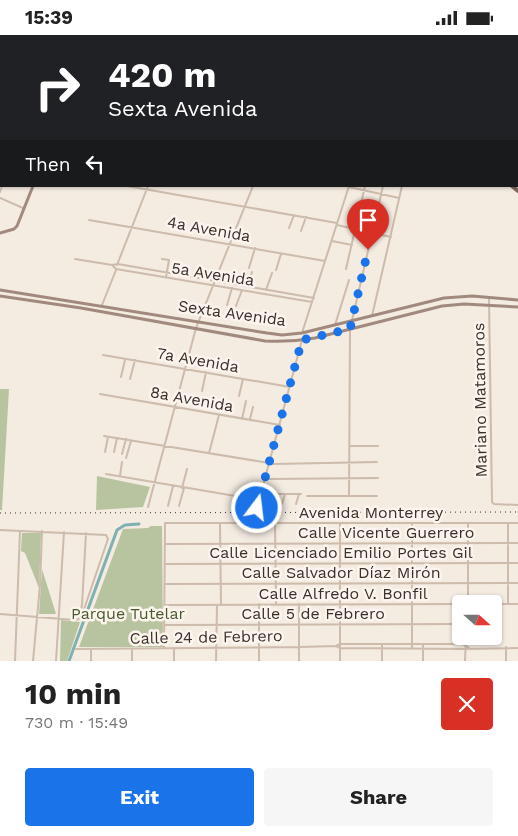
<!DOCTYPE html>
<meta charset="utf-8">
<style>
:root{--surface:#fff;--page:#f6f6f6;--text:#222;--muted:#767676;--accent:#1a73e8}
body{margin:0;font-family:"Work Sans",sans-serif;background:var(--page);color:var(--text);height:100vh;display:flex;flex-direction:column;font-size:19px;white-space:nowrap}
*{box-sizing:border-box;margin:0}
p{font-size:16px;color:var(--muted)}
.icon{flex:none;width:28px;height:28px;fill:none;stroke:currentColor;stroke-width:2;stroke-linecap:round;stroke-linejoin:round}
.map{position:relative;height:626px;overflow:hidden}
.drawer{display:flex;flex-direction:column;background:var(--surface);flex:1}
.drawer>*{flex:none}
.top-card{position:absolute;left:0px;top:0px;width:519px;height:152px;box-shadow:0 1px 4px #0004;background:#202124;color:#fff;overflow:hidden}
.needle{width:32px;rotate:111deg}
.fabs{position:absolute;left:452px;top:560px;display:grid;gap:10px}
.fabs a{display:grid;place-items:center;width:50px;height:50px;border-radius:5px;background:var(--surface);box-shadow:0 1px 4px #0004;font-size:25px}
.pin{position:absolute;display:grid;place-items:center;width:42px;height:42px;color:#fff;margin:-51px -21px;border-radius:50% 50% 50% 0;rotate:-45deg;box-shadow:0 0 5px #0007}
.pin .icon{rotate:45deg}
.me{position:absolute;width:55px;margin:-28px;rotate:15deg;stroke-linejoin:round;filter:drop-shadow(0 0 4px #0008)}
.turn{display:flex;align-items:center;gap:18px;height:105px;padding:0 25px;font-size:22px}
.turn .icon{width:65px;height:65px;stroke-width:2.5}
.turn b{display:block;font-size:35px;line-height:42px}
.then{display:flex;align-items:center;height:48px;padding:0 25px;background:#0003;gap:10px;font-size:19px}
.round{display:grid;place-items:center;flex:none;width:52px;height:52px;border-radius:5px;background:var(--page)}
.overview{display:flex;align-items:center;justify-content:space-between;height:85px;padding:0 25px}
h1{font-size:30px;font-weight:700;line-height:38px}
.primary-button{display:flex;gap:10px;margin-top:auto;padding:10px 25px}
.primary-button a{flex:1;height:58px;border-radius:5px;background:var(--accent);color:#fff;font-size:20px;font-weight:700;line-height:58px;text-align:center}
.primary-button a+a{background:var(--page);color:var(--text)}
.status{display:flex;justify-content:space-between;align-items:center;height:35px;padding:0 25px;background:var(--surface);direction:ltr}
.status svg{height:14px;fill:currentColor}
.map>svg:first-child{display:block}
.green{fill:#b8c4a0}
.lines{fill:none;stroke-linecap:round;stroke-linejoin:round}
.canal{stroke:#7fb0b2;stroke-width:3}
.street{stroke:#cdbbac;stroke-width:2}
.secondary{stroke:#a18a7d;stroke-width:3}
.primary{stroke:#7d675c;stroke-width:4}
.rail{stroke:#3b302b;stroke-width:1;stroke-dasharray:1 4;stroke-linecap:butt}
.route{stroke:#1a73e8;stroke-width:9;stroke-dasharray:0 16.2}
.labels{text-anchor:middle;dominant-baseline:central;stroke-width:5;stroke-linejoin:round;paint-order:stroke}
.street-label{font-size:16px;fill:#3b302b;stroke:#fbf5ee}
.park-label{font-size:16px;fill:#4a5a2e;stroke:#fbf5ee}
</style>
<div class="status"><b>15:39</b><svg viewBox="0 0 49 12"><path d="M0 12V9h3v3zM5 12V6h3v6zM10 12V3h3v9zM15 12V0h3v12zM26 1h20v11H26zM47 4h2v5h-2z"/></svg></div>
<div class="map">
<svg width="518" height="626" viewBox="0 0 518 626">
<rect width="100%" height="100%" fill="#f4ebe1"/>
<path class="green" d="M0,354H9L2,475H0Z
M97,441L150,452L143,472L96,475Z
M151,491H162L163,612H79L123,494L148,493Z
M22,498H41L39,553L25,518L21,516Z
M42,534L56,579H39Z
M61,585L80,587L67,626H60Z"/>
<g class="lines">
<path class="canal" d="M69,626L117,495L125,490L139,489"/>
<path class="street" d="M36,0L40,1
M152,0L156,1
M267,0L270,1
M443,0L446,1
M455,0L458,1
M47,1V0
M87,1V0
M143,1V0
M182,1V0
M221,1L222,0
M260,1L261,0
M306,1V0
M460,1V0
M504,1L505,0
M0,3L1,0
M0,36L1,37
M518,73V74
M0,78H1
M0,120H1
M0,136L1,133
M127,151L337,188
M349,152L399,163
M0,157L2,151
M0,163L23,173
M89,185L325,226
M337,190L391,202
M289,193L294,180
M301,196L306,182
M332,206L352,210
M75,224L112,230L118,229L314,263
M162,224L169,225L166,242
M112,230L116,234L312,267
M117,230L148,151
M249,233L255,213
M346,234L365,151
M276,235L281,219
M247,251L252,237
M266,255L272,238
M489,263L492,467L494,469L518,470
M102,270L116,235
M227,270L232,253
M236,271L242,255
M372,281L402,151
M335,290L349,245
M302,298L349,151
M103,320L290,352
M121,342L125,325
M130,344L135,325
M202,356L206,337
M100,359L280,390
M239,361L243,344
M242,384L246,366
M250,384L253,372
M104,401L269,428
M350,411H378
M105,417L108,402
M114,417L117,403
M209,418L219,380
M122,419L126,404
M126,423L131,406
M273,429L377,427
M106,439L259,465
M120,441L122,427
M269,444L378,443
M182,453L187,434
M261,459H301
M307,461H377
M349,461L350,294L383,151
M282,469L285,459
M296,469L299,459
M268,470L271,459
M168,471L173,451
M179,471L184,453
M148,472L196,293L253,151
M257,473L302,305
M275,488L276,568
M412,488V613
M220,489L221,570
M0,495L106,500L108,504L82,580L79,584
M165,509L518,508
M165,529L518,528
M165,549L518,548
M299,569V626
M468,569V488
M494,569H518
M508,569V489
M165,570L461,569
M0,579L75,585L79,584
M79,583L82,570L86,498
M165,590L461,589
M423,609V626
M336,611L340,613L465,614L518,613
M164,613L165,488H518
M76,614L299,612L336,611L340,609H461L465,610L469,613
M15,626L20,496
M33,626L40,550L42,496
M56,626L64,497
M91,626V614
M132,626V614
M174,626V613
M216,626L217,570
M259,626V569
M340,626V488
M382,626V609
M465,626L466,601
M506,626V612"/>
<path class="secondary" d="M98,1V0
M116,1L117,0
M120,1V0
M395,1V0
M402,1V0
M0,198L14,194L17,191L33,151
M0,255L267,298L282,300L302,298L444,263L472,261L518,265
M0,261L81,273L265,306C282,307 298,306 315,303L442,271L464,269L518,272"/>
<path class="primary" d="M314,0L316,1
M325,0L327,1
M512,151L518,156"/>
<path class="rail" d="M0,478L518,477"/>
</g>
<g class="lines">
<path class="route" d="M257,473L302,305L350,294L368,215"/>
</g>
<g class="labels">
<g class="street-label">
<text transform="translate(209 194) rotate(10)">4a Avenida</text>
<text transform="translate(213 239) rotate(9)">5a Avenida</text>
<text transform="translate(232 278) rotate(8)">Sexta Avenida</text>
<text transform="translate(198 325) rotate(10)">7a Avenida</text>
<text transform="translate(192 364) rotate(10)">8a Avenida</text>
<text transform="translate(480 365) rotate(-91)">Mariano Matamoros</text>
<text x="371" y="477">Avenida Monterrey</text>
<text x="386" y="497">Calle Vicente Guerrero</text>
<text x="341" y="517">Calle Licenciado Emilio Portes Gil</text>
<text x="341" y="537">Calle Salvador Díaz Mirón</text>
<text x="343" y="558">Calle Alfredo V. Bonfil</text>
<text x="313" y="578">Calle 5 de Febrero</text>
<text transform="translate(206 602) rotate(-1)">Calle 24 de Febrero</text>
</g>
<g class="park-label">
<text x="128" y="578">Parque Tutelar</text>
</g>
</g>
</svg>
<div class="fabs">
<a><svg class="needle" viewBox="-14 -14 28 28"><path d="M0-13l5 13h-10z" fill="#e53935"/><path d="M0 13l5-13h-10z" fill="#767676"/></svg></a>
</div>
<div class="pin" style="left:368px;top:215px;background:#d93025"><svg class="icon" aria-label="arrive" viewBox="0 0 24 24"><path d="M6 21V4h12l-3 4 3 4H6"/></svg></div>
<svg class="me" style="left:257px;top:473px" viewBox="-20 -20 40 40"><circle r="17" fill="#1a73e8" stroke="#fff" stroke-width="3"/><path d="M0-11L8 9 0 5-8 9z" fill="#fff"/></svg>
<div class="top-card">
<div class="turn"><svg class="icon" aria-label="right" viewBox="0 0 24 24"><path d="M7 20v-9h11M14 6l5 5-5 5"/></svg><div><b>420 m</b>Sexta Avenida</div></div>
<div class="then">Then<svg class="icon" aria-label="left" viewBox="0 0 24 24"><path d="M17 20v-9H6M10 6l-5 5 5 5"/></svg></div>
</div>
</div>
<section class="drawer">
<div class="overview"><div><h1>10 min</h1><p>730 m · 15:49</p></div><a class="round" style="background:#d93025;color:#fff"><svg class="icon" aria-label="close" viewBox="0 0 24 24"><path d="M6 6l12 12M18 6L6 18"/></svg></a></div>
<div class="primary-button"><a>Exit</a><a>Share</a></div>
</section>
